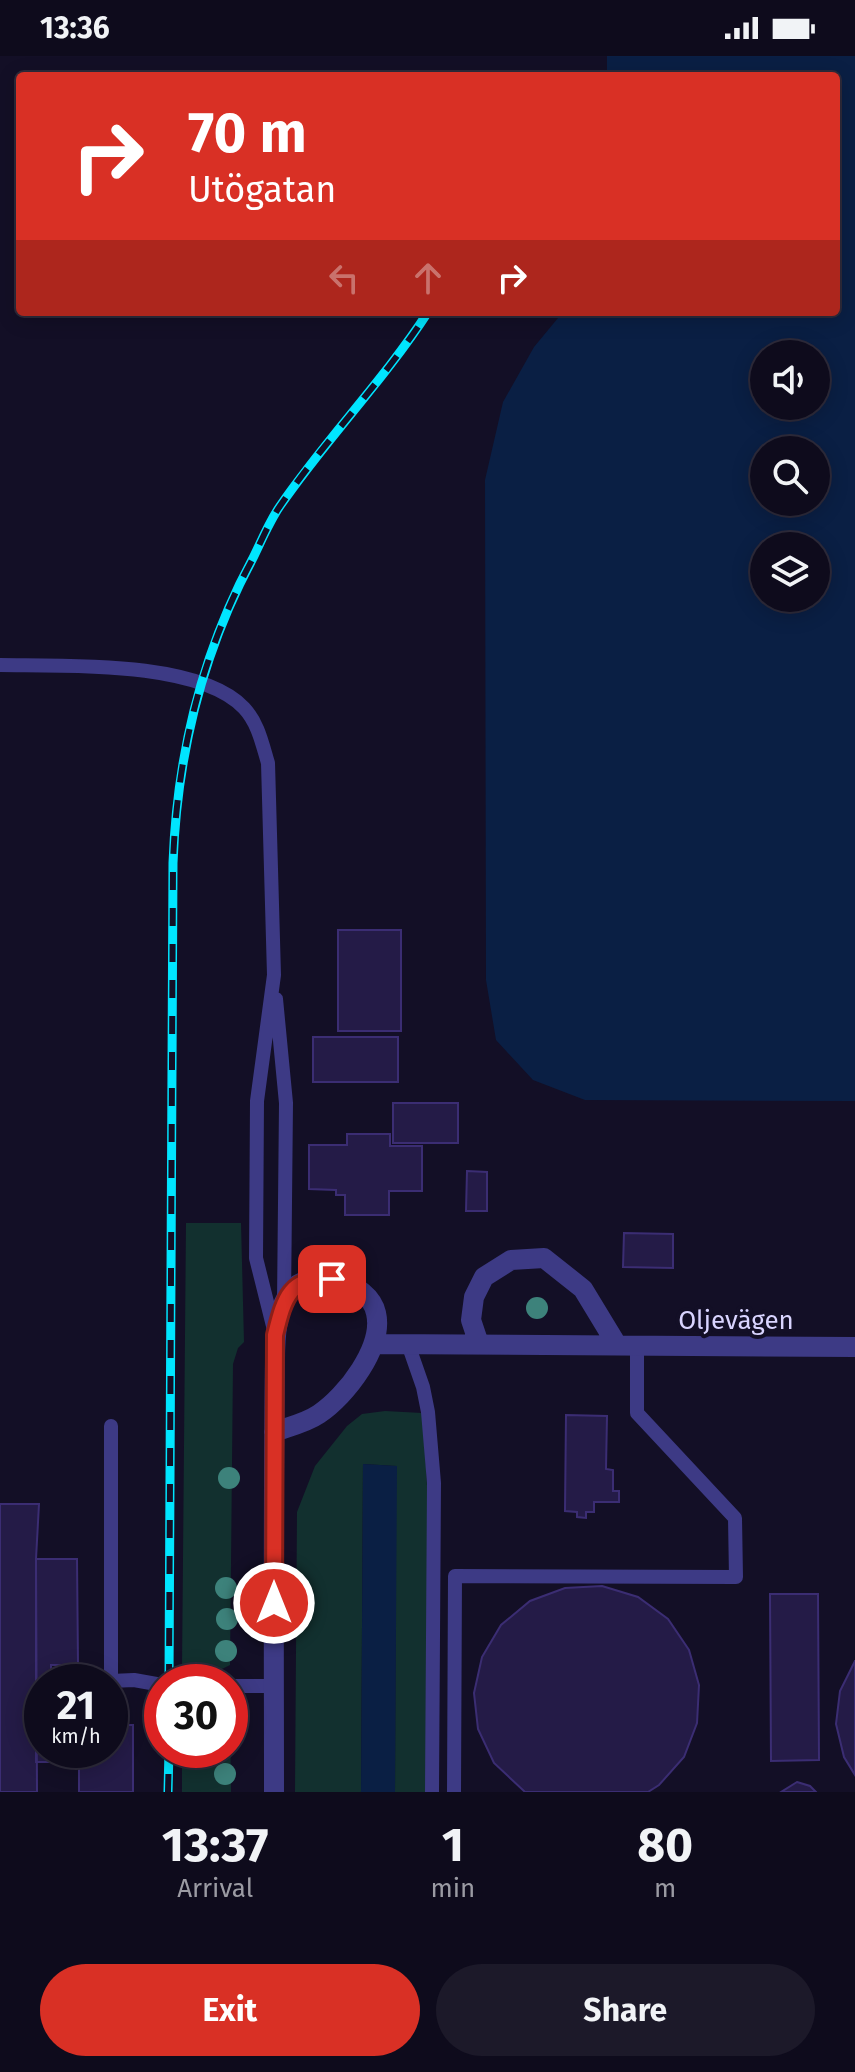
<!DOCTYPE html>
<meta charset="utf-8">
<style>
:root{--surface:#0e0b1c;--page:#1c1929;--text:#f1f3f6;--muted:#9b9ba3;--line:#2e2b3b;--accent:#d93025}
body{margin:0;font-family:"Fira Sans",sans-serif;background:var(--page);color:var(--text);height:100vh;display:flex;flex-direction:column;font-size:30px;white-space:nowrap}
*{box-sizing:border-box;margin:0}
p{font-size:26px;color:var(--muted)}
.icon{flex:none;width:44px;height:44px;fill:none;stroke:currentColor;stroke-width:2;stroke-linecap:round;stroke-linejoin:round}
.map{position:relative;height:1736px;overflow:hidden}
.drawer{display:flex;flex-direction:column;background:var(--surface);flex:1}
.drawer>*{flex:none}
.top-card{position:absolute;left:16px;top:16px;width:824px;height:244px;border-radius:8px;box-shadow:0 4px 20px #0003,0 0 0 2px var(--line);background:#d93025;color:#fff;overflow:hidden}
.fabs{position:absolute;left:750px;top:284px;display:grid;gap:16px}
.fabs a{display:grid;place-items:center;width:80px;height:80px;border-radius:50%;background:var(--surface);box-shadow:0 4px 20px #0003,0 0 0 2px var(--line);font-size:40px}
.speed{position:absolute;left:24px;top:1608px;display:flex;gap:16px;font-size:40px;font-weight:700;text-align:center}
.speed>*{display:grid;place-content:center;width:104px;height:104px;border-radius:50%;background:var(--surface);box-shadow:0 4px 20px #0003,0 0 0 2px var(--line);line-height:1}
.speed small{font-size:20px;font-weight:400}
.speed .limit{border:12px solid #d22;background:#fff;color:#111}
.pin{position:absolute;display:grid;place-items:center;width:68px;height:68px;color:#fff;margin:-34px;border-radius:16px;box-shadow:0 4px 12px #0006}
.me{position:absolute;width:88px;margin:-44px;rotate:0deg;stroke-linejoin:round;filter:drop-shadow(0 0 6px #0008)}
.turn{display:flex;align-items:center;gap:28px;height:168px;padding:0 40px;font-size:36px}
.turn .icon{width:104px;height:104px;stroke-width:2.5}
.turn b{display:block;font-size:56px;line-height:68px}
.lanes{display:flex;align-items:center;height:76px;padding:0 40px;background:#0003;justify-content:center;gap:40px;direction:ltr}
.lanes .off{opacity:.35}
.eta{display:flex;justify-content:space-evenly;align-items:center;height:136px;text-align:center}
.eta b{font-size:48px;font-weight:700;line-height:56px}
.button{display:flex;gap:16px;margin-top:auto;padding:16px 40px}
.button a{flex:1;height:92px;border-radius:48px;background:var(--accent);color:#fff;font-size:32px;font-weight:700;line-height:92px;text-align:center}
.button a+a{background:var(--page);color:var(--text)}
.status{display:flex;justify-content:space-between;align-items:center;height:56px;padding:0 40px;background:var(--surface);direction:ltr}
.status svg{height:22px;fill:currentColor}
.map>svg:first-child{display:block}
.green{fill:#12302f}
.water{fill:#0a1f44;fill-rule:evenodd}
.building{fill:#241b47;stroke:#3b2d73;stroke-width:2}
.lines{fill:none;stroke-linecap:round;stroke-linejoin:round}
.service{stroke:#3d3a85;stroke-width:14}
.minor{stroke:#3d3a85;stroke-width:20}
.rail-casing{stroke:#00e5ff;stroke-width:9}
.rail{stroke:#130f26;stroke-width:6;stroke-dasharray:18;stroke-linecap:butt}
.tree{fill:#3d827b}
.route-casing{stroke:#8d1f18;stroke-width:20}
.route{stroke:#d93025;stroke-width:14}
.labels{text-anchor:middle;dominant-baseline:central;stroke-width:8;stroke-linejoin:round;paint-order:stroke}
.street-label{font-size:26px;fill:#d9d4ff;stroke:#130f26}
</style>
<div class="status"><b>13:36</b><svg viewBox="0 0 49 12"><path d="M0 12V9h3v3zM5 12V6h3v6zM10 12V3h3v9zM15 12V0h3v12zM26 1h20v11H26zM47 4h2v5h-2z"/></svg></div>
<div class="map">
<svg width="855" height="1736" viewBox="0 0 855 1736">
<rect width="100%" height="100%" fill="#130f26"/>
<path class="green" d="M186,1167H241L244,1286L238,1292L233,1308L230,1609L222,1613H182Z
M385,1355L422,1357C434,1482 428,1610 426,1736H395L396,1410L363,1408L361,1736H295L297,1456L315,1410L347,1370L362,1358Z
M230,1651L231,1736H182V1694H230Z"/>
<path class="water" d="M607,0H855V1045L585,1044L533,1024L496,984L486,924L485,424L503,346L534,291L563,256H836V20H607ZM764,298H816V350H764ZM764,394H816V446H764ZM764,490H816V542H764Z
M363,1408L397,1410L395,1736H361Z"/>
<path class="building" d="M338,874H401V975H338Z
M313,981H398V1026H313Z
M393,1047H458V1087H393Z
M347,1078H390V1090H422V1135H389V1159H345V1139H336V1134L309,1133V1089H347Z
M467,1115L487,1116V1155H466Z
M624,1177L673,1178V1212L623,1211Z
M566,1359L607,1360L606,1413L613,1414V1435H619V1446H594V1456H586V1462L577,1461V1456L565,1455Z
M0,1448H39L36,1503L37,1736H0Z
M36,1503H77L78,1609H51V1626H42V1694H110V1669H133V1736H79V1706H36Z
M602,1530L638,1541L668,1563L689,1594L699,1629L697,1667L684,1701L659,1729L648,1736H525L494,1707L478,1673L474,1637L482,1601L501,1569L530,1545L565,1532Z
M770,1538H818L819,1704L771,1705Z
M855,1605V1604V1719L844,1701L836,1668L840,1635Z
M797,1726L810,1730L816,1736H781Z"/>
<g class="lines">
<path class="service" d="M0,609C62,610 199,604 244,652C258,667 262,687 268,707L274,919L257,1045L256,1202L274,1274
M276,943L286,1047L284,1246
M408,1288L423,1331L428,1356L434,1427L432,1736
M111,1370V1625L134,1624L162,1629
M230,1630H274
M454,1736L455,1520L736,1521L735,1462L637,1357V1289"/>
<path class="minor" d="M375,1288L855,1291
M479,1288L471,1264L474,1241L484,1221L511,1204L544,1202L583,1233L617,1289
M274,1736C274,1592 273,1448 275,1305C275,1282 276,1254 291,1235C311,1209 369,1225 376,1257C384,1291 346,1340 319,1358C306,1367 288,1371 274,1376"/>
<g class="rail-casing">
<path id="rail" d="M169,1626L173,807C177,699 201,599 252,504C261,486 269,466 280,450C326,383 384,324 428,256
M168,1736L169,1694"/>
</g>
<use href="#rail" class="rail"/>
</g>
<g class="tree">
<circle cx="537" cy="1252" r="11"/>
<circle cx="229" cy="1422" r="11"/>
<circle cx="226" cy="1532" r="11"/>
<circle cx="227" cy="1563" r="11"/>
<circle cx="226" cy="1595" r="11"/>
<circle cx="225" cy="1718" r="11"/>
</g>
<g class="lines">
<g class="route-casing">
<path id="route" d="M274,1547L275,1279C284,1243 289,1220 332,1223"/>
</g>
<use href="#route" class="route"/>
</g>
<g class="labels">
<g class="street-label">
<text x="736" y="1264">Oljevägen</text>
</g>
</g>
</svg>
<div class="fabs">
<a><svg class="icon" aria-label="sound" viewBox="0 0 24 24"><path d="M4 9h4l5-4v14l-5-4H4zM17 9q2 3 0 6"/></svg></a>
<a><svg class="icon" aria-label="search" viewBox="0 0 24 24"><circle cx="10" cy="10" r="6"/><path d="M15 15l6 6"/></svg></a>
<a><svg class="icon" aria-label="layers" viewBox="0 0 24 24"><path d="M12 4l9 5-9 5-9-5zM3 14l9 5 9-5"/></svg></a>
</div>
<div class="speed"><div>21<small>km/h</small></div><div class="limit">30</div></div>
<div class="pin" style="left:332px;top:1223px;background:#d93025"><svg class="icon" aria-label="arrive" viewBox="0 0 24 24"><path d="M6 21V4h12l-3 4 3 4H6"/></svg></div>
<svg class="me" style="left:274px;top:1547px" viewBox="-20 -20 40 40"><circle r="17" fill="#d93025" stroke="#fff" stroke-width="3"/><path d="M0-11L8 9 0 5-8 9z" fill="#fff"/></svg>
<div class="top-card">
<div class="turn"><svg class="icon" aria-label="right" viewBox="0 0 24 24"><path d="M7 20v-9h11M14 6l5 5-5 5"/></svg><div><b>70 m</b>Utögatan</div></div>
<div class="lanes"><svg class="icon off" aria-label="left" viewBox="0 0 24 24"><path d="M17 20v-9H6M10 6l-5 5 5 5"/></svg><svg class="icon off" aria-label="ahead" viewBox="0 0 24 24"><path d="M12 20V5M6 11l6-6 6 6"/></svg><svg class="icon" aria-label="right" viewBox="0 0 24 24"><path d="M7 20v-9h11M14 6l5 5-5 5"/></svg></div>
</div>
</div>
<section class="drawer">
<div class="eta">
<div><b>13:37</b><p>Arrival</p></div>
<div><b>1</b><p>min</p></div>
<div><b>80</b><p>m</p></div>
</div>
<div class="button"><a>Exit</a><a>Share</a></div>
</section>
